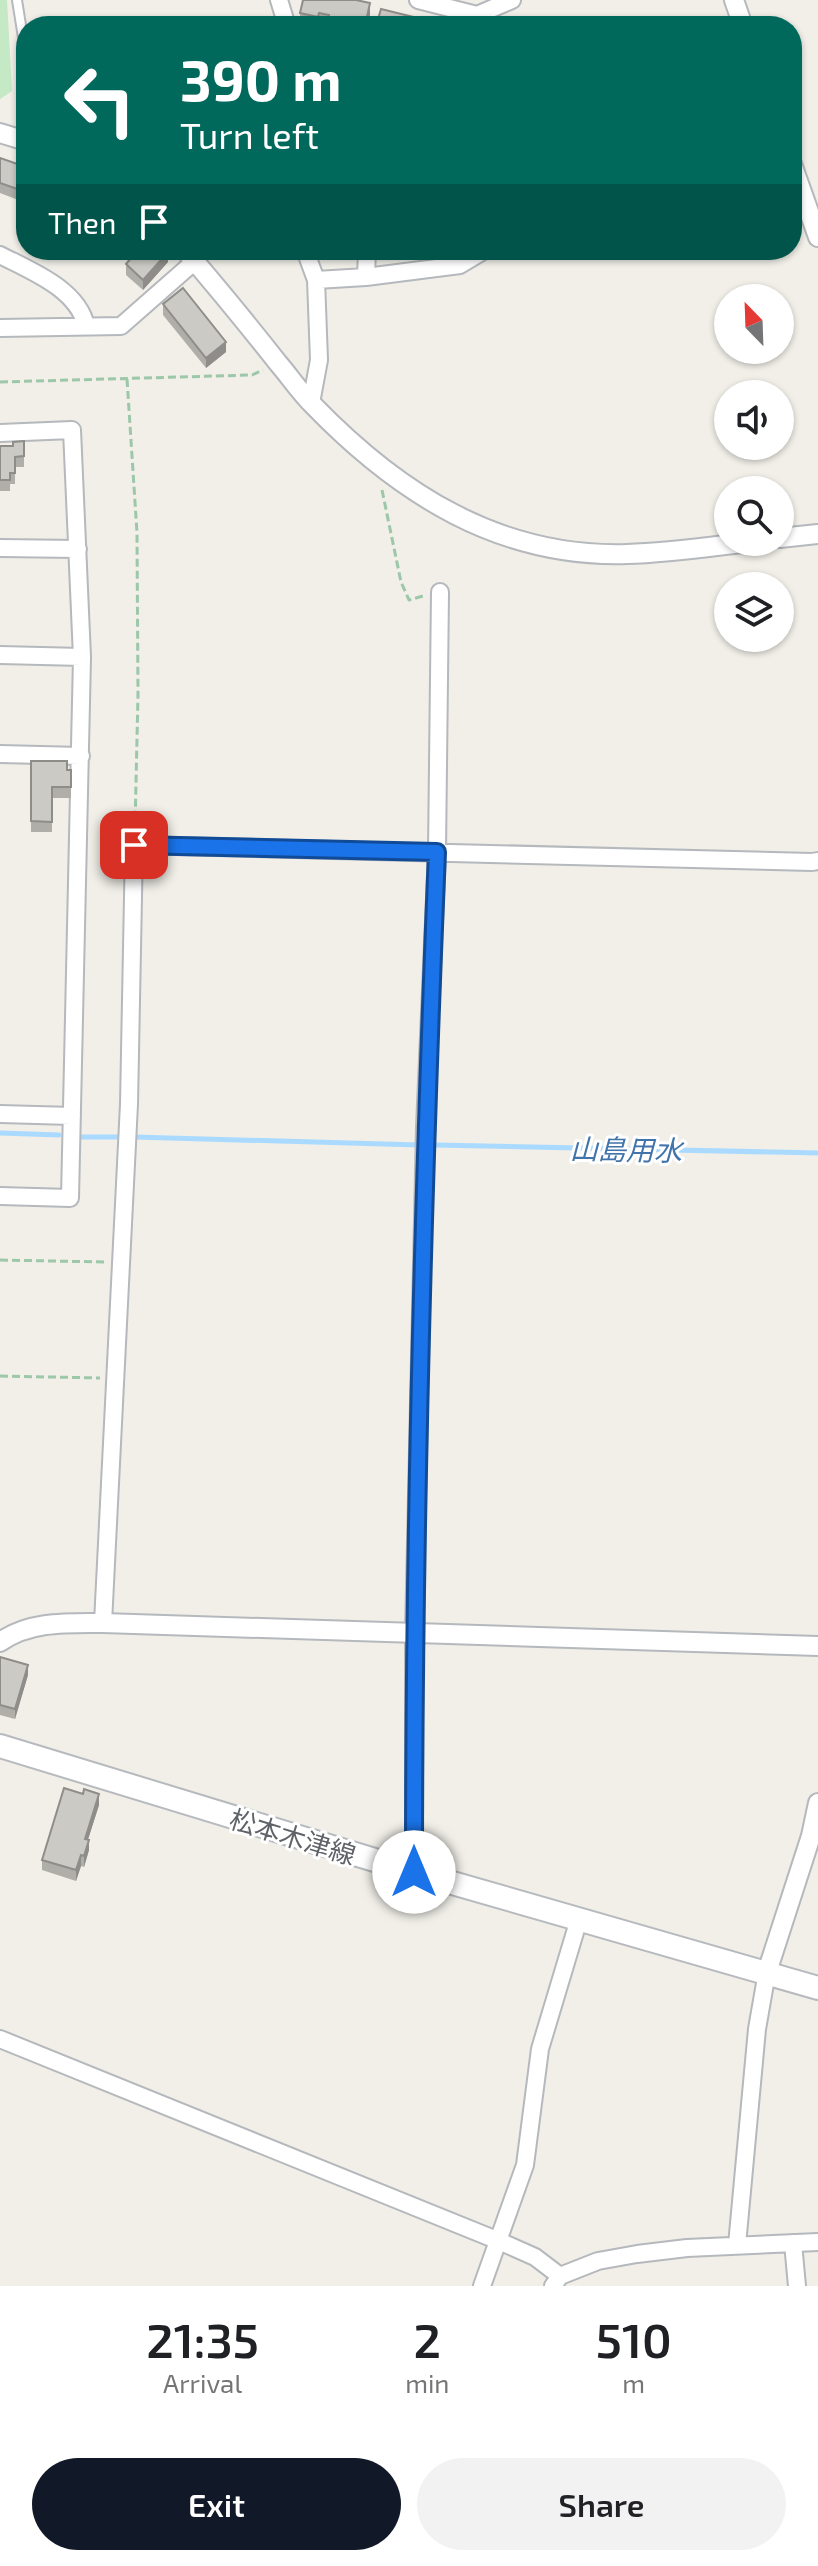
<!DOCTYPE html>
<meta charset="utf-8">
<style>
:root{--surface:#fff;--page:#f2f2f2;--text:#202124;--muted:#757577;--accent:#111827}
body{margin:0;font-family:"Exo 2","Noto Sans JP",sans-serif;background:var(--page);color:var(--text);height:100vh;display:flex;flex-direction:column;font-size:30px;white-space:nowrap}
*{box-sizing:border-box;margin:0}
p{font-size:26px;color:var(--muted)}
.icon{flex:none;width:44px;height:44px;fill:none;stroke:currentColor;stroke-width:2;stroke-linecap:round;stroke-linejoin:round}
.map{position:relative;height:2286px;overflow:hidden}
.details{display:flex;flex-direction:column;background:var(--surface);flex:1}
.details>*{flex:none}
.guide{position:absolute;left:16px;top:16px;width:786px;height:244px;border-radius:32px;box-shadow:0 2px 6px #0004;background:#00695c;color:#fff;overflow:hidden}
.needle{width:52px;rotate:337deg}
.controls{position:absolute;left:714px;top:284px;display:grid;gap:16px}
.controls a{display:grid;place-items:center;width:80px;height:80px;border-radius:50%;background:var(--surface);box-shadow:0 2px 6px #0004;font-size:40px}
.pin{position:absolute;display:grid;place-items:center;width:68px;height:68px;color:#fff;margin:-34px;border-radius:16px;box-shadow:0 4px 12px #0006}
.me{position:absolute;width:88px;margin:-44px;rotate:0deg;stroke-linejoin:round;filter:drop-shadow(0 0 6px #0008)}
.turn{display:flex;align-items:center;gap:28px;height:168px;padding:0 32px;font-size:36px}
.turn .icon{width:104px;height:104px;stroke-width:2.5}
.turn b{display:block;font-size:56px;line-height:68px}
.then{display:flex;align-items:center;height:76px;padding:0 32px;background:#0003;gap:16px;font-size:30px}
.eta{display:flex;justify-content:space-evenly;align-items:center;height:136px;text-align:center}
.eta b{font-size:48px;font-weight:600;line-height:56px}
.action{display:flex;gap:16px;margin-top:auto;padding:16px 32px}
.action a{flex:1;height:92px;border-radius:48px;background:var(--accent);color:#fff;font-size:32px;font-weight:600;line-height:92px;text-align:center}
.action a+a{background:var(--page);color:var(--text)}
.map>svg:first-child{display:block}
.green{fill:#c5e8c5}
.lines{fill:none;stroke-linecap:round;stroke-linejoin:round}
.stream{stroke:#aadaff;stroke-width:5}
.service-casing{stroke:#b5b8bc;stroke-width:12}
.minor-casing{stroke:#b5b8bc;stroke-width:20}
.tertiary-casing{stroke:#b5b8bc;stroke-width:22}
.secondary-casing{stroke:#b6babf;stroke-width:26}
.path{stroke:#9cc7a9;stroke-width:3;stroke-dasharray:8 4;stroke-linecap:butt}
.service{stroke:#fff;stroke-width:8}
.minor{stroke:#fff;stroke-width:16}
.tertiary{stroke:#fff;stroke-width:18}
.secondary{stroke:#fff;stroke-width:22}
.wall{fill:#afaea9}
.shaded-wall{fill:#8f8d8a}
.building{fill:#cccac5;stroke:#8f8d8a;stroke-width:2}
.route-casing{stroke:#114b97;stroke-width:20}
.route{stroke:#1a73e8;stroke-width:14}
.labels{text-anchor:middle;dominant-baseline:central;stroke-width:6;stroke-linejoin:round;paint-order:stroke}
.street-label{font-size:26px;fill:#5f6368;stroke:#fff}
.water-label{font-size:28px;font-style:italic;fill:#4174aa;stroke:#fff}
</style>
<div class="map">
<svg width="818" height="2286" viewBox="0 0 818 2286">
<rect width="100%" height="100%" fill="#f1efe8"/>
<path class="green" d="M0,0H7L12,91L0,99Z"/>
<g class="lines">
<path class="stream" d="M0,1133L59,1135
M82,1137H118
M134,1137L419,1145
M434,1145L818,1153"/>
<g class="service-casing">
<path id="service" d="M17,0L26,56"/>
</g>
<g class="minor-casing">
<path id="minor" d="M279,0L287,26
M418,0L477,15L490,26
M477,15L512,0
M305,250L316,280L319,360L311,403
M0,255C31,271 78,289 86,326
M366,277L367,250
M316,280L366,277L460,265L485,250
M0,328L121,326L195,261
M0,433L72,430L82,657L70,1198L0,1196
M0,548L78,549
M0,655L82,657
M0,754L81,756
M0,1114L72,1116
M103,1623L129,1104L134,845L812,862L818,861
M414,1872V1632L425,1127L437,852L440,592
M0,2039L499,2241L535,2257L560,2276
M793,2243L797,2286
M737,2245L757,2029L767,1972
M482,2286L525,2165L540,2049L579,1919
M553,2286L560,2276L598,2261L637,2254L687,2248L818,2242"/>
</g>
<g class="tertiary-casing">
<path id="tertiary" d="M734,0L743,26
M0,133L26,141
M792,164L818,237
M185,250C217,287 248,325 278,363C290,377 300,392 313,405C399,494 500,558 627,554C668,553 708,547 749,542
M780,538L818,534
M0,1642C30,1621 67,1623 103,1623L818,1646
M767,1972L811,1836L818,1803"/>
</g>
<g class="secondary-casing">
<path id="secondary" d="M0,1746L414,1872L818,1988"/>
</g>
<path class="path" d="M127,379L137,533L138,695L135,827
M0,382L252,375L263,370
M382,490L401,582L409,600L423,596
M0,1260L104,1262
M0,1376L100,1378"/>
<use href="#service" class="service"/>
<use href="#minor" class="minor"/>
<use href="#tertiary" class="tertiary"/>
<use href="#secondary" class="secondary"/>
</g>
<path class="wall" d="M300,13L370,14L367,26H327V25L319,23V26H311L300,23Z
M0,158L26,167V203L0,193Z
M112,250H134L126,260Z
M168,262L143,290L126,275V264Z
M163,304L226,352L206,368L163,315Z
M24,441V467H15V484H10V491H0V446H13Z
M31,761L67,770H71V798H52V832H31Z
M0,1657L28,1675L15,1719L0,1715Z
M99,1805L88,1839L89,1850L84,1867L81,1866L76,1881L42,1870V1860Z"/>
<path class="shaded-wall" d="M370,3V14L367,26H365Z
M126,250H134L126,260Z
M168,252V262L143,290V280Z
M226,342V352L206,368V358Z
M28,1665V1675L15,1719V1709Z
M99,1794V1805L85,1849V1839Z
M89,1840V1850L84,1867V1856Z
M81,1855V1866L76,1881V1870Z"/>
<path class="building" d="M303,0H356L370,3L365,26H337L327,24L329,15L319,13L318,17L300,13Z
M381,9L450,26H376Z
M0,158L26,167V192L0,183Z
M138,250H166L168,252L143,280L126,264Z
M183,288L226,342L206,358L163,304Z
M24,441V456L15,457V473H10V480H0V446H13V442Z
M31,761H67V770H71V787H52V822L31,821Z
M0,1657L28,1665L15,1709L0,1705Z
M64,1788L83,1794L84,1789L99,1794L85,1839L89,1840L84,1856L81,1855L76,1870L42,1860Z"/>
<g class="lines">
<g class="route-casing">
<path id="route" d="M134,845L437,852C423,1192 414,1532 414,1872"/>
</g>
<use href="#route" class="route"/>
</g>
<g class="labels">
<g class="street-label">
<text transform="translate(293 1836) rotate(17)">松本木津線</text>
</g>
<g class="water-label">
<text transform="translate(626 1149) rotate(1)">山島用水</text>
</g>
</g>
</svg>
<div class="controls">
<a><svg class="needle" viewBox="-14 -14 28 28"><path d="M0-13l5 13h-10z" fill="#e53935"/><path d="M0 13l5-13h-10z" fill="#757577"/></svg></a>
<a><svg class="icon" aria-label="sound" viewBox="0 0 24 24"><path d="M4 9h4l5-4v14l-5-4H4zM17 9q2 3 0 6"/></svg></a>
<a><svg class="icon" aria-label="search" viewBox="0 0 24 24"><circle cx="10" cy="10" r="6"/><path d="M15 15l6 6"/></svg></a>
<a><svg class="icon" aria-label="layers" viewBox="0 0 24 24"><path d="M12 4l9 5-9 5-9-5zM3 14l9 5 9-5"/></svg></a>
</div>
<div class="pin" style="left:134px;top:845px;background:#d93025"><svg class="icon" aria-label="arrive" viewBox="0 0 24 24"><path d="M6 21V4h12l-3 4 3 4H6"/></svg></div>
<svg class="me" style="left:414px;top:1872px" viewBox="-20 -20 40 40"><circle r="19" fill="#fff"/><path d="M0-13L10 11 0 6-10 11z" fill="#1a73e8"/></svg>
<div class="guide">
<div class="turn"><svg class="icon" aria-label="left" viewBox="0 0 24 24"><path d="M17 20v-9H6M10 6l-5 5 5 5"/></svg><div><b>390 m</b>Turn left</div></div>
<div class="then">Then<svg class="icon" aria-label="arrive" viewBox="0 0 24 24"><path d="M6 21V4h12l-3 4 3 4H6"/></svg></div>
</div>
</div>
<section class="details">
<div class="eta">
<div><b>21:35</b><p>Arrival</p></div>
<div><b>2</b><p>min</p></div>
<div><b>510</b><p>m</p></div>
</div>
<div class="action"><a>Exit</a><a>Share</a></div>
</section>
